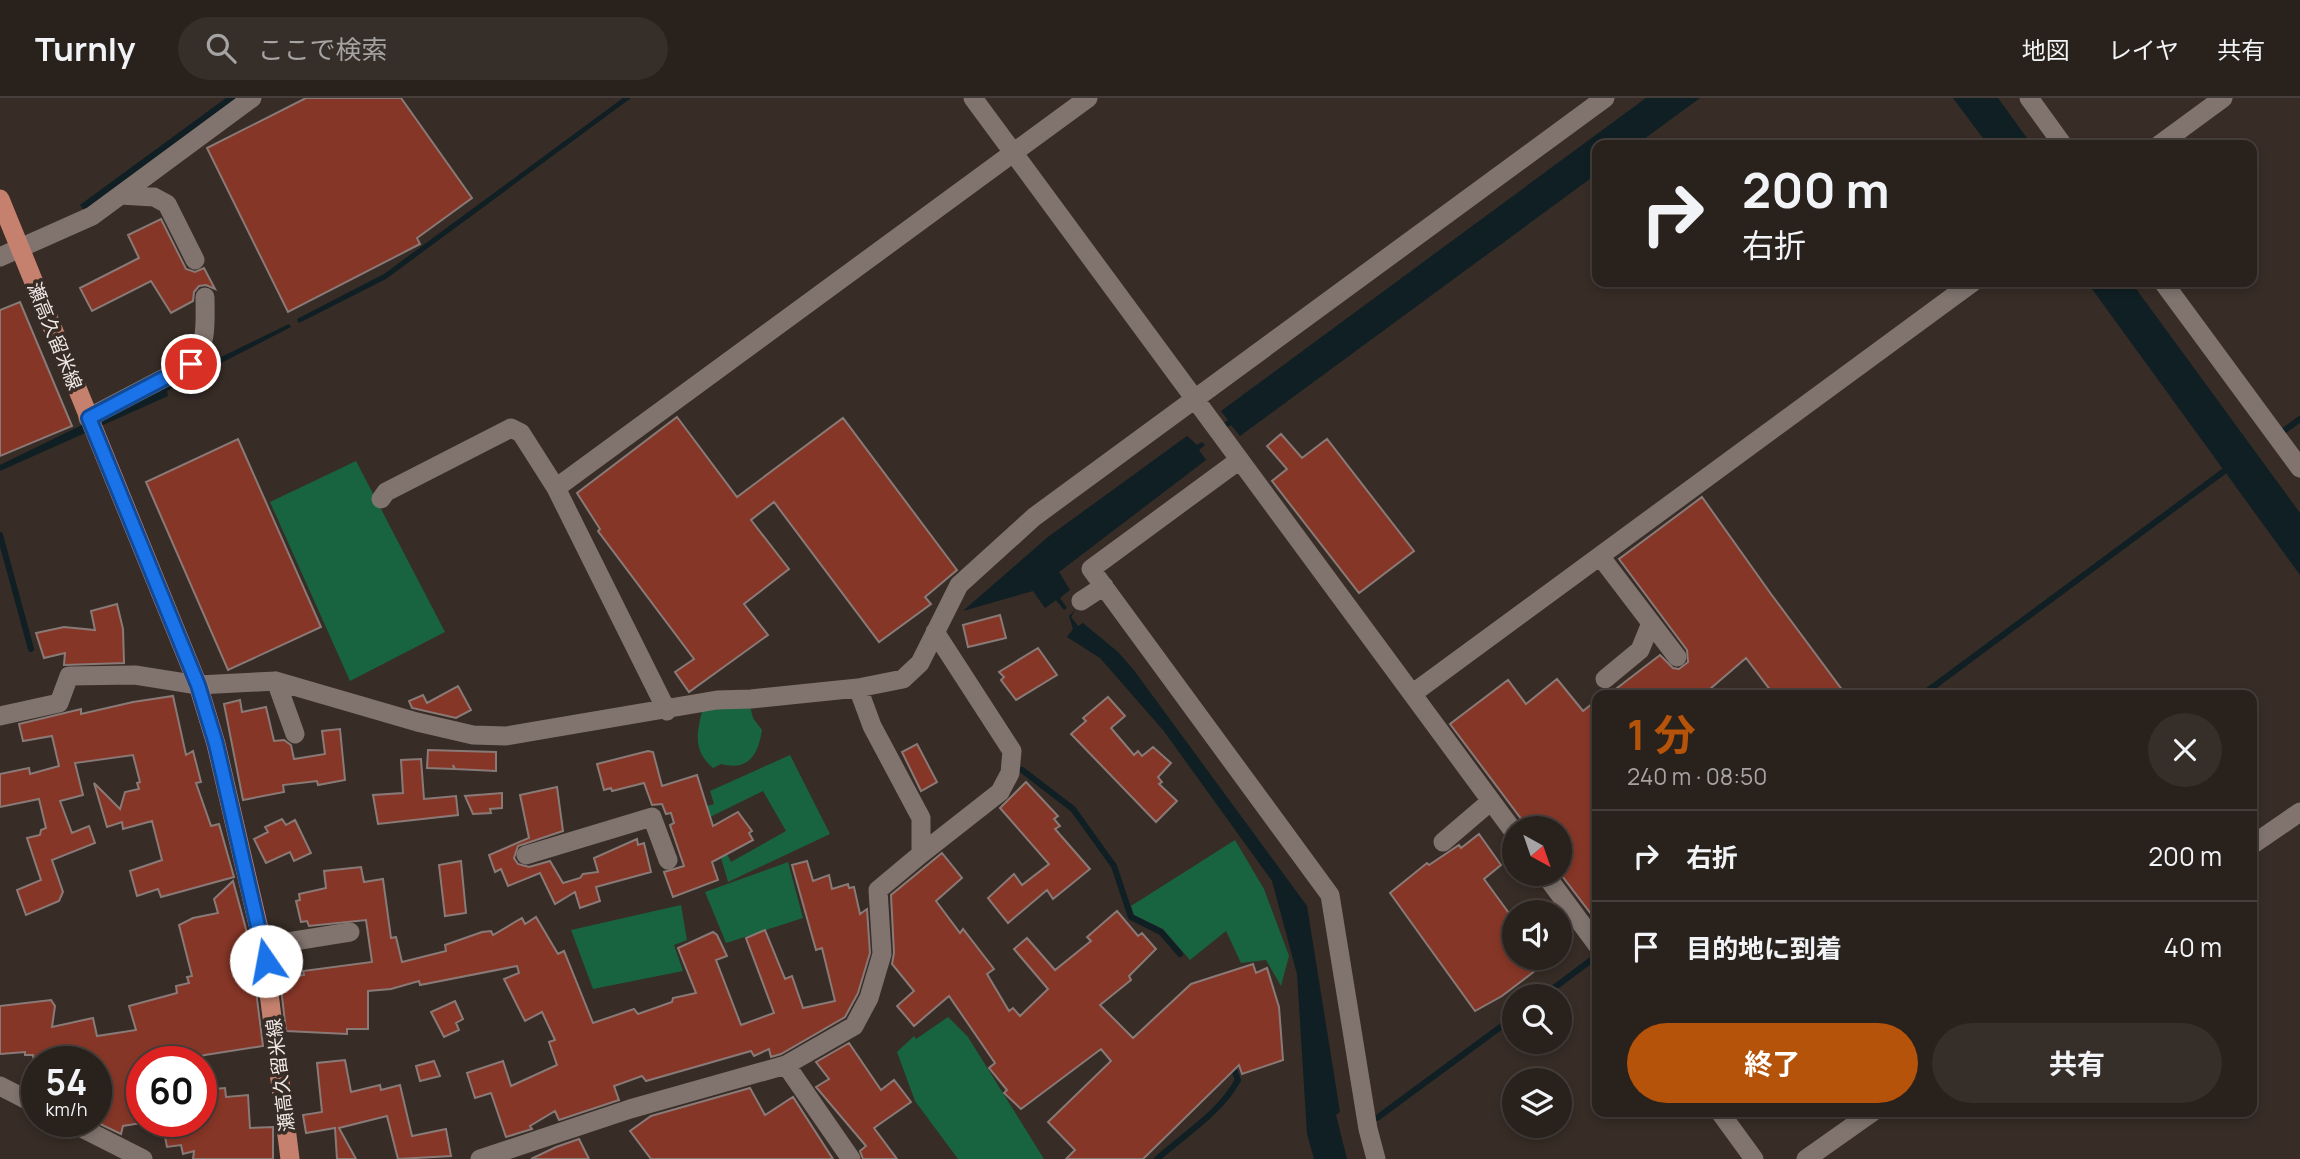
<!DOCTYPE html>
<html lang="ja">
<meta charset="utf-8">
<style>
:root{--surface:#29211c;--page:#352e29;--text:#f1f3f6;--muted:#a5a3a3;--line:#453e3b;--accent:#b45309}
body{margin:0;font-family:Manrope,"Noto Sans JP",sans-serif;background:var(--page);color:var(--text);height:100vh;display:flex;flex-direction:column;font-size:26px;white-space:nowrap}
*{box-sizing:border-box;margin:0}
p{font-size:23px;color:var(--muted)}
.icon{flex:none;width:38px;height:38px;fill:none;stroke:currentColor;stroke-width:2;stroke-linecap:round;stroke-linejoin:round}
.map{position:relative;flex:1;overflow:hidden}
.sheet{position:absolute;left:1592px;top:592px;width:665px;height:427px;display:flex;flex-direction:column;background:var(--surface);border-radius:14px;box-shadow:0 4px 10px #0003,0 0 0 2px var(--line)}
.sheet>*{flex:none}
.hud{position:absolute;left:1592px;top:42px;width:665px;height:147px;border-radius:14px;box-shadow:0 4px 10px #0003,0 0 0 2px var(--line);background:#29211c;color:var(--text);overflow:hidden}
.needle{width:46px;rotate:140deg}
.controls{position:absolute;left:1502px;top:718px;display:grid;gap:14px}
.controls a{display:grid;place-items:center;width:70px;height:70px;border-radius:50%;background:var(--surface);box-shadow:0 4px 10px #0003,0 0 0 2px var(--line);font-size:35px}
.speed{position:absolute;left:21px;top:948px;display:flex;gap:14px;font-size:35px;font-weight:700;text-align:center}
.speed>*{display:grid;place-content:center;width:91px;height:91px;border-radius:50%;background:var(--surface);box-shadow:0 4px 10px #0003,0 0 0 2px var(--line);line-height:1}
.speed small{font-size:18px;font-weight:400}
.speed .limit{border:10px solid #d22;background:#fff;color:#111}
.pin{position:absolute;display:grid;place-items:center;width:60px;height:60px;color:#fff;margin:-30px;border:4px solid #fff;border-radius:50%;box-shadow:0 2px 7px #0007}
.me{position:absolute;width:77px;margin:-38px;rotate:348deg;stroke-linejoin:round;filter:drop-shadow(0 0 5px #0008)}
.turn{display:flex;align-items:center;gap:24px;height:147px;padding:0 35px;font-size:32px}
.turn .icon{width:91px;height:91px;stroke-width:2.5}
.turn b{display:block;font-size:49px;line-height:60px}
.round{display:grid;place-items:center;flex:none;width:74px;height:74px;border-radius:37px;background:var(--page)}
.headline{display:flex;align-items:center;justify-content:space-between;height:119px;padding:0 35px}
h1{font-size:42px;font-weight:700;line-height:52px;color:var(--accent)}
.cta{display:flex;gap:14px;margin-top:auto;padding:14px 35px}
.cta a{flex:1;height:80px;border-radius:42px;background:var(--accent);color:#fff;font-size:28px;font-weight:700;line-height:80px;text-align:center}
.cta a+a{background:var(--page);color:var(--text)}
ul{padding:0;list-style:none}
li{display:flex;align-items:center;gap:21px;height:91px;padding:0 35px;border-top:2px solid var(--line)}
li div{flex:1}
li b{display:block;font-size:26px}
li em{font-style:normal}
header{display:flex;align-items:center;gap:42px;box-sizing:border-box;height:98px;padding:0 35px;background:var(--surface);border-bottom:2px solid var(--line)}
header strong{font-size:33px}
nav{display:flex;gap:38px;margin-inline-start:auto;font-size:24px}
.search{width:490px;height:63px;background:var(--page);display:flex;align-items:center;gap:18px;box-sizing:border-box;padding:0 24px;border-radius:38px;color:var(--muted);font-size:26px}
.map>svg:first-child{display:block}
.green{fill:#186441}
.water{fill:#0f1f23}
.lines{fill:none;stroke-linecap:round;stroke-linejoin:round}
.stream{stroke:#0f1f23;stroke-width:6}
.building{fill:#863627;stroke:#897a77;stroke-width:2}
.minor{stroke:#81746e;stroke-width:19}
.primary{stroke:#c5816d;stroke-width:19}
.route-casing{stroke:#114b97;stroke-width:18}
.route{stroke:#1a73e8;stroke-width:12}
.labels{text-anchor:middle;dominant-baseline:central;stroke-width:7;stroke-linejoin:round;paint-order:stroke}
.street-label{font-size:19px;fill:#f0e8e5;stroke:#372c26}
</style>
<header>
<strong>Turnly</strong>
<div class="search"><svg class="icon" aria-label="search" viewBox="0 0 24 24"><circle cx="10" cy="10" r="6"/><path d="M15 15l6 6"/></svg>ここで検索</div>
<nav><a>地図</a><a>レイヤ</a><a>共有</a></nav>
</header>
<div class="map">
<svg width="2300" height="1061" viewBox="0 0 2300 1061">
<rect width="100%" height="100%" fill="#372c26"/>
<path class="green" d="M356,363L445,534L350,583L270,404Z
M749,604L753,620L762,632C758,657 749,673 721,666L713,670C692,652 697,634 703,609Z
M790,657L830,736L728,784L710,722L731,764L786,733L763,693L710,719L707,708L714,706L710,693Z
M1235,742L1264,791L1289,858L1281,888L1266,862L1241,865L1226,833L1190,862L1163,831L1134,817L1131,808Z
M788,764L803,820L726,845L705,794Z
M681,807L687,842L674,847L683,873L593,891L571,832Z
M948,919L968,939L1044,1061H958L915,1003L897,954L914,938L916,941Z"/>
<path class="water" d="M226,0H236L84,112L80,107Z
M623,0H631L386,181L299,225L297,221L384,176Z
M1646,0H1700L1636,47H1598V75L1240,338L1231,327L1227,329L1224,325L1228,322L1221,313Z
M1953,0H1998L2032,47H1988Z
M2087,184H2131L2300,415V477Z
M289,226L291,229L167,293L168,298L0,373V367Z
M1187,338L1197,347L1202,344L1205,347L1199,352L1206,362L1059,474L1070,492L1060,500L1067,510L1064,512L1056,502L1045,510L1033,493L963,513L1048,439Z
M1075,512L1071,519L1078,528L1083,525L1118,554L1133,571L1307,808L1340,1014L1336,1017L1347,1061H1314L1307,1036L1297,876L1272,783L1163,632L1100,560L1067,539L1073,531L1069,518Z"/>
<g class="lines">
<path class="stream" d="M2285,332L2300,321
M0,437L31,551
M1922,597L2223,374
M1022,672L1073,711L1114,768L1131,819L1161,834L1180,856
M1543,898L1594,860
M1377,1020L1514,919
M1157,1061C1186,1035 1219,1016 1238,982L1232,966"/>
</g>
<path class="building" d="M306,0H401L472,100L417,140L420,146L288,214L207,50Z
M161,121L186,171L195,174L204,170L215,191L206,187L199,188L194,194L193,203L171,215L151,183L92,213L80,190L139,160L128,137Z
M20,204L72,328L0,358V212Z
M677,319L737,399L843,320L957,472L925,499L931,506L879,544L774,404L751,422L789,471L744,506L768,537L689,594L675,574L694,561L598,433L600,431L577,395Z
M1281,336L1302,360L1327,341L1414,453L1359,495L1272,383L1287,371L1267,348Z
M238,341L321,529L228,572L146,384Z
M1702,399L1771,496L1846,597H1774L1746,560L1703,597H1608L1660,557L1673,570L1679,571L1688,564L1687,552L1619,461Z
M117,506L123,531L124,565L64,567L65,555L44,560L36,535L64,529L95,532L91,513Z
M1000,517L1006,540L968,549L963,527Z
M1038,550L1057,577L1016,602L1001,582L1004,579L999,574Z
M1557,581L1583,613L1598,601V825L1559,774V730H1528L1450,626L1508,582L1526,606Z
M458,588L471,612L456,620L412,610L409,603L423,597L427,605Z
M173,598L186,657L193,653L201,684L196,685L211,728L219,726L234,779L161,799L158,791L137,798L130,773L162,762L152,723L123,731L122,724L107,729L94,685L120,711L125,694L139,691L137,685L140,684L133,657L75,665L83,697L60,703L72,735L89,728L95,745L52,762L63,794L59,803L26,817L17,792L41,782L27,740L40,737L41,732L46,730L39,701L0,709V676L29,670L30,676L59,668L52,638L23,643L19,626L81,611V616L133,604Z
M1108,599L1125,618L1111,630L1134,657L1138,653L1142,658L1153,649L1171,665L1158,679L1162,684L1159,686L1177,703L1156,724L1071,636L1086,623L1083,620Z
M240,602L242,614L266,609L274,643L284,642L291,647L294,661L325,656L322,633L340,631L345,682L318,687L317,683L283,687L284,694L243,702L224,606Z
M917,646L937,684L921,693L902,654Z
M428,652L496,654V673L455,671L453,667L454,671L427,670Z
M648,653L653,654L662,688L697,677L713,728L738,714L752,733L749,735L753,742L712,764L718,782L673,799L664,774L684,768L670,727L674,725L671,715L666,716L662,706L652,707L644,685L612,693L611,690L604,692L597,666Z
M421,661L424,701L456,698L458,717L378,726L373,697L403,695L401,662Z
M1026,684L1058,718L1054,721L1060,728L1055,731L1090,771L1053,801L1047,792L1008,825L988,800L1014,776L1022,787L1049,766L1000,710Z
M557,689L563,733L518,748L514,760L518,766L529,769L550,763L563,785L580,780L583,776L598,774L594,760L637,741L638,747L644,745L651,774L596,789L600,803L580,810L575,794L555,806L540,775L508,788L501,771L495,774L489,757L529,740L520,697Z
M502,695V710L490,711L491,715L473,716L465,698Z
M282,721L286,727L295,722L311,755L294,763L290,754L266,765L254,741L268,734L265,729Z
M1479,736L1501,767L1484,781L1514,822V859H1553L1502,898L1475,913L1390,795L1427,765L1429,767L1459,747L1461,750Z
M942,755L962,780L936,803L960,835L963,831L994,871L987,876L1009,913L1013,910L1020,918L1048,891L1014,851L1027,840L1055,872L1091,843L1087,839L1117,813L1138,838L1142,835L1156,851L1129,878L1131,882L1100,907L1133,940L1191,886L1253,866L1256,875L1267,870L1279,909L1283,962L1242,976L1239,967L1143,1061H1066L1075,1052L1048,1024L1111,963L1101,951L1021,1011L1004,995L1007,992L989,970L995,965L949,898L914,928L897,908L914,893L892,866L894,855L891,797Z
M461,763L466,815L445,818L439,767Z
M807,763L813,783L829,777L832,791L848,786L849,790L854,789L860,816L867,811L870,855L858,895L845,919L781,956L771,959L769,951L754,958L751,953L646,983L642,978L614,988L619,1002L559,1022L555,1013L530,1028L532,1031L506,1039L491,995L475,1000L467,975L503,963L511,988L557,967L549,944L555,942L542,914L525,923L504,881L519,875L517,868L420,887L419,883L391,891L368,893V931H347V936L286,933L280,881L304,877L303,873L372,864L366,822L309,828L307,823L301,824L296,803L300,802L299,796L326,790L324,773L361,769L364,784L383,781L391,840L396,839L402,864L446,853L445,847L482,834L491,833L493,837L522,820L525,826L536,819L558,856L564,853L593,925L634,911L638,916L672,904L673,900L696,895L678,850L713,834L717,837L727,858L716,862L741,927L774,915L746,840L765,832L785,881L792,878L803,910L835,903L822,850L816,852L792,767Z
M233,783L250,846L263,948L205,957L181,964H142V1025L123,1028L121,1036L96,1024V964H34L33,957H25V954L0,956V908L51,902L55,908L52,929L93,920L97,938L136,932L129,908L177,895L176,888L189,885L187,879L192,878L179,827L193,820L218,815L214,801Z
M455,903L463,921L456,925L459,932L444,939L431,914Z
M849,945L881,992L894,982L911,1004L874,1030L897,1061H863L860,1053L866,1048L816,989L829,981L816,964Z
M345,962L351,994L380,987L381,992L400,987L412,1038L446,1031L451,1058L398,1061L387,1018L339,1030L356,1061H337L335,1030L306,1035L303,1017L322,1014L317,965Z
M434,963L440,978L420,983L416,968Z
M225,990L226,999L248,997L250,1030L273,1029V1061H193L194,1053L183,1056L181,1047L167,1049L162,1024H201V992Z
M750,990L765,1017L793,999L833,1061H651L630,1033L651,1018Z
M579,1041L589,1061H531L556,1049Z"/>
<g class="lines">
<path class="minor" d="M973,0L1514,734
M2029,0L2063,47
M2159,47L2223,0
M120,97L154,99L167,106L195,162
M0,159L92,118L252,0
M2163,184L2300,370
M88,320L191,266C208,246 205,224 205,199
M1238,363L1091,471L1330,797L1368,1031L1376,1061
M556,390L1088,0
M381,401L386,394L511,330L521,335L556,390L667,613
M1600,458L1677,559
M1081,503L1104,488
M1605,581L1640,552L1651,525
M276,583L295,636
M1412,596L1973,184
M0,618L59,605L69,578L135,577L198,587L276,583L417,624L473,637L506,638L717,602L751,601L858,590L903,581L920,565L959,487L1034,419L1605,0
M1443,744L1491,703
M2252,747L2300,714
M921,756L1000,694L1010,675L1012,653L935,534
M526,757L652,719L668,762
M1544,775L1598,848
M263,848L350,834
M786,967L851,1061
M0,988L37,1007
M1719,1013L1754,1061
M70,1024L143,1061
M480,1061L630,1011L786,967L854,928L869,900L882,856L878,792L921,756V720L872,628L858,590
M1806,1061L1874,1013"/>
<path class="primary" d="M0,101L198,587L216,646L263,848L290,1061"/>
</g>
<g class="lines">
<g class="route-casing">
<path id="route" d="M191,266L89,320L198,587L216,646L266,863"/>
</g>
<use href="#route" class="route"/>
</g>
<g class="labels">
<g class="street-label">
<text transform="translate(55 238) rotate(68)">瀬高久留米線</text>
<text transform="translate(280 977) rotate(-97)">瀬高久留米線</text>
</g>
</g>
</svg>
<div class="controls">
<a><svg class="needle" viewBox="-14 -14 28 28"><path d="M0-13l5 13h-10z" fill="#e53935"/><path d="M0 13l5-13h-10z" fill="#a5a3a3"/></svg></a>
<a><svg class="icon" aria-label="sound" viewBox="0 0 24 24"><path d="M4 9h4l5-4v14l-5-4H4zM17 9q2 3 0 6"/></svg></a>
<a><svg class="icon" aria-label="search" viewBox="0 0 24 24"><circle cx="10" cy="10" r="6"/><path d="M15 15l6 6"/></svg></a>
<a><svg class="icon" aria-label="layers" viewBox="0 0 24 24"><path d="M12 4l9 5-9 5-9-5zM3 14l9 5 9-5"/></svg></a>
</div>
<div class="speed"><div>54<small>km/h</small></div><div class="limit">60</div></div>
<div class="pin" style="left:191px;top:266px;background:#d93025"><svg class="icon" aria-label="arrive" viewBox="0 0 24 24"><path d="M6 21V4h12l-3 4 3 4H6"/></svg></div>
<svg class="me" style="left:266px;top:863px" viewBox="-20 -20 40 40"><circle r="19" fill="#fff"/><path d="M0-13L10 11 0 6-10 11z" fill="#1a73e8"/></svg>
<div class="hud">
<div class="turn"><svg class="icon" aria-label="right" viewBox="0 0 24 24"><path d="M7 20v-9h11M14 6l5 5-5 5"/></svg><div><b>200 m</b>右折</div></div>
</div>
<section class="sheet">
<div class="headline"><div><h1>1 分</h1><p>240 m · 08:50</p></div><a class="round"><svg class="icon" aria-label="close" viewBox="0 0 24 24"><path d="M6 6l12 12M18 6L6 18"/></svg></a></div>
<ul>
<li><svg class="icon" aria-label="right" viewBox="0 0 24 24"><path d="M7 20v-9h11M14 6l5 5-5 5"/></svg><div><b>右折</b></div><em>200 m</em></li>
<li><svg class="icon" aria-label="arrive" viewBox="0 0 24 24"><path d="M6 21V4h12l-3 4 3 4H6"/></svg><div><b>目的地に到着</b></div><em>40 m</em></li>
</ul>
<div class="cta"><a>終了</a><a>共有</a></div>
</section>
</div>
